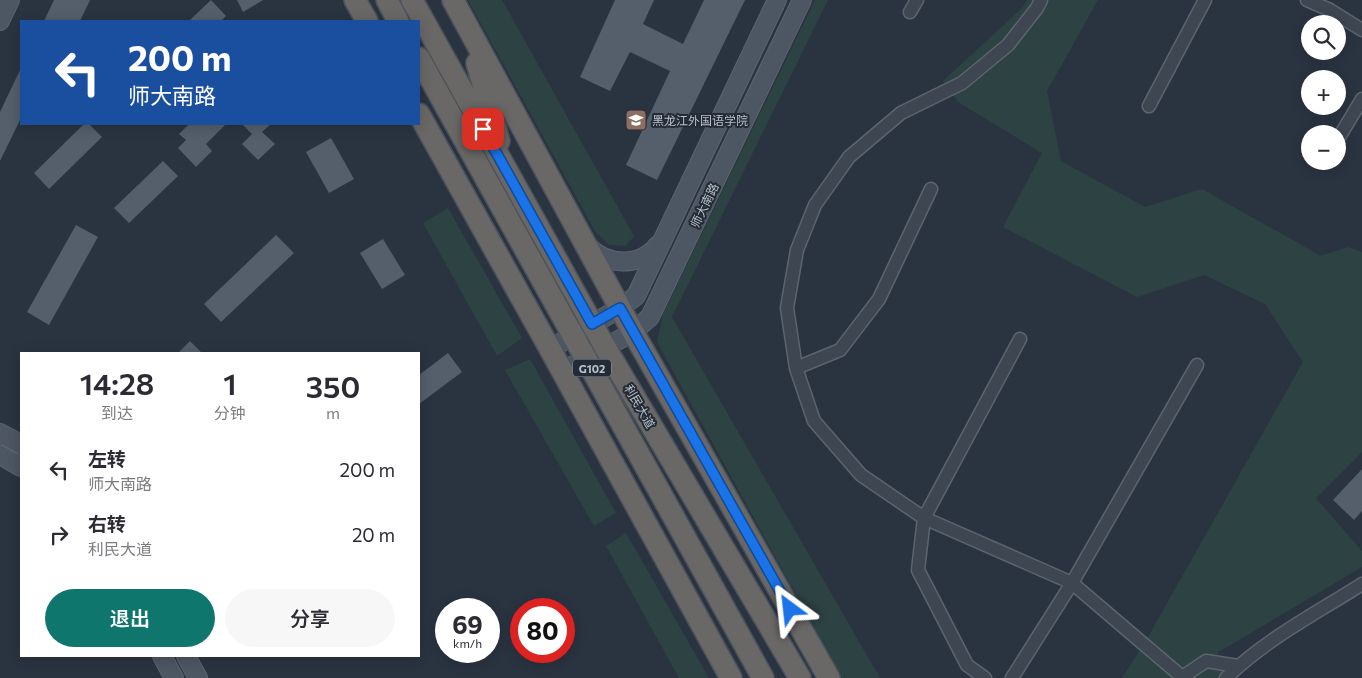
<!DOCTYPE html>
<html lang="zh">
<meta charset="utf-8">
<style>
:root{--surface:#fff;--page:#f7f7f7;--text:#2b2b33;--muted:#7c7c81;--accent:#0f766e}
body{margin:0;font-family:Commissioner,"Noto Sans SC",sans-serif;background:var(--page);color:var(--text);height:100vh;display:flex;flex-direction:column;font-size:19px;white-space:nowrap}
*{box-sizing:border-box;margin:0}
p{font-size:16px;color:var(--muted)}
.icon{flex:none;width:28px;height:28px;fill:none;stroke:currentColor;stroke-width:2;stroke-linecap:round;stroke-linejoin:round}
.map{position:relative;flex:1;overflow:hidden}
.sheet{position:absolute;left:20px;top:352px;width:400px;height:305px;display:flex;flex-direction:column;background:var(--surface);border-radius:0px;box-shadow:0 2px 12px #0003}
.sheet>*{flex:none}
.top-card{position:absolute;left:20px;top:20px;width:400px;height:105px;border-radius:0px;box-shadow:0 2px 12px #0003;background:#1a4fa0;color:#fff;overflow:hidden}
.buttons{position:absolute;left:1301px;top:15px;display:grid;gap:10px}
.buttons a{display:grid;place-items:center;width:45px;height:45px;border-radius:50%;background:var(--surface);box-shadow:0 2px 12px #0003;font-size:25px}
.speed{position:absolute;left:435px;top:598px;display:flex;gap:10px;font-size:25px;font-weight:700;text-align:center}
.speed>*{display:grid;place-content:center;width:65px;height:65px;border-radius:50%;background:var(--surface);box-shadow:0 2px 12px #0003;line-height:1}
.speed small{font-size:12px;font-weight:400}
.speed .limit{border:8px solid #d22;background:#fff;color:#111}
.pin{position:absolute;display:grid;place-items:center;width:42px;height:42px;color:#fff;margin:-21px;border-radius:10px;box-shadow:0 2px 8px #0006}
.me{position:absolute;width:55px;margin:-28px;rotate:330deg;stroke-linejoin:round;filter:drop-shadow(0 0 4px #0008)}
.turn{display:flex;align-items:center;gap:18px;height:105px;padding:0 25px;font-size:22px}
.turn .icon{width:65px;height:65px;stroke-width:2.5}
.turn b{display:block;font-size:35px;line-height:42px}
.eta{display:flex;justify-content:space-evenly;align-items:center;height:85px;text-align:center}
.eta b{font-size:30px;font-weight:600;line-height:35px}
.primary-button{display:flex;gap:10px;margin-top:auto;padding:10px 25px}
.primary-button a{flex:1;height:58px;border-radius:30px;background:var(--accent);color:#fff;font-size:20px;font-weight:600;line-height:58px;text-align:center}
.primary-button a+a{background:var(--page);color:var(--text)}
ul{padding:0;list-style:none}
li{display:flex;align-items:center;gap:15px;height:65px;padding:0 25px}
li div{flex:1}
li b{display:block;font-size:19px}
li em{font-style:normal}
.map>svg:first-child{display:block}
.green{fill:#2d4243}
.building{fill:#545f6b}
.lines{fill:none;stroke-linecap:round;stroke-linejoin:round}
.minor-casing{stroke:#5c646e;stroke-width:15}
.secondary-casing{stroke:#5c646e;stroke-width:20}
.trunk-casing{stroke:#49515b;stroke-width:24}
.minor{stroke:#3e4651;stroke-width:12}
.secondary{stroke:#4d5663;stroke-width:18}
.trunk{stroke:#6a6866;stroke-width:21}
.route-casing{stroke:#114b97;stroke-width:12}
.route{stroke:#1a73e8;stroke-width:9}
.labels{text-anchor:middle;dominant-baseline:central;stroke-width:4;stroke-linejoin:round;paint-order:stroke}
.shield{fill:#232b36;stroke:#8d959e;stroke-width:1}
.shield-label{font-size:11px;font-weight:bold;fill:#bbc2cb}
.poi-label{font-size:12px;fill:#bbc2cb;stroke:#232b36;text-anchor:start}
.street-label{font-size:12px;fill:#bbc2cb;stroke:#232b36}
</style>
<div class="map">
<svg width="1362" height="678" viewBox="0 0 1362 678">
<rect width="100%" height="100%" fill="#2a3441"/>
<path class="green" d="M468,0H502L634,236L626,246L609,245L595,231Z
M815,0H828L672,317L880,678H842L657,342L663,314Z
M1027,0H1098L1047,91L1061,161L1145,207L1202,189L1321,256L1348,247L1362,252V452L1316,498L1362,551V567L1217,653L1233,678H1122L1144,644L1303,362L1265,304L1204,275L1137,297L1003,227L1042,153L958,102L943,81L1023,7Z
M448,208L522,338L497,356L423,223Z
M530,359L616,513L594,526L505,370Z
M626,533L709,678H679L606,546Z"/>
<path class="building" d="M54,0H90L80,21H44Z
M211,0L226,16L221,21H189Z
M237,0H263L243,12Z
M615,0H654L643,24L683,44L704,0H745L657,180L626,165L670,71L630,52L610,91L580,77Z
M21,68V118L0,161V112Z
M84,124H89L102,137L49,189L34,173Z
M189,124H226L206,144L212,151L196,167L178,148L186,140L179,134Z
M242,124H271L262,132L275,144L258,160L242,144L252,134Z
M331,138L354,179L329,193L306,152Z
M163,161L178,176L129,223L114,208Z
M76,225L98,237L49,325L27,312Z
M276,235L294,253L221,322L204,304Z
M383,239L405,275L382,289L360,253Z
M190,341L203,354H177Z
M448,353L462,372L419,404V375Z
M1362,469V511L1354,520L1333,500Z"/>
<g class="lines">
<g class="minor-casing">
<path id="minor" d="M1041,0L1037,8L1008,45L962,83L901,113L849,157L815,205L797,250L787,308L796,368L814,421L861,475L924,518L1072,583L1181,676
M1307,0L1330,10L1362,30
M910,12L917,0
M1149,106L1205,0
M1338,139L1362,99
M796,368L840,350L879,299L931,189
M985,678L967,665L918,570L924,518L1020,339
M1012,678L1072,583L1197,365
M1181,678L1206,661L1238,666
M1226,678C1266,639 1315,614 1362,584"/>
</g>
<g class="secondary-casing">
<path id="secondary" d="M0,21L10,0
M587,245C606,266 640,268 658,245
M550,349L620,308L636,296L777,0
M563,371L633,332L650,317L802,0
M0,433L21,444
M0,455L21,467
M162,656L174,678
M186,656L198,678"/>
</g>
<g class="trunk-casing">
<path id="trunk" d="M355,0L367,21
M387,0L398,21
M412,0L605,347L800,678
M453,0L633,332L829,678
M419,58L763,678
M477,63L499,141
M419,114L550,349L731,678"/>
</g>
<use href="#minor" class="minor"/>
<use href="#secondary" class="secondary"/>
<use href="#trunk" class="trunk"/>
</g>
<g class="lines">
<g class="route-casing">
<path id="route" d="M483,129L592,324L620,308L790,609"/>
</g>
<use href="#route" class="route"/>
</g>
<defs>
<g id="university-square" transform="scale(1.125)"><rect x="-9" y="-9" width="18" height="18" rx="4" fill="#8d6e63" stroke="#232b36"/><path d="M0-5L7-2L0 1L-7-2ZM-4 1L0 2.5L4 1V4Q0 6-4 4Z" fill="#fff"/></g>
</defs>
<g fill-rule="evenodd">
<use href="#university-square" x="636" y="120"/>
</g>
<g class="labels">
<rect class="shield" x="573" y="359.5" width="38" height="17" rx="4"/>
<g class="shield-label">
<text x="592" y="368">G102</text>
</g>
<g class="poi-label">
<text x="652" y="120">黑龙江外国语学院</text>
</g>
<g class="street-label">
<text transform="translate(704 205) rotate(-64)">师大南路</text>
<text transform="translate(640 406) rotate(60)">利民大道</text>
</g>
</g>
</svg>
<div class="buttons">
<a><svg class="icon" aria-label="search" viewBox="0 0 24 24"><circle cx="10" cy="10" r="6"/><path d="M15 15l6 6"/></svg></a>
<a>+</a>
<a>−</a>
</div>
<div class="speed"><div>69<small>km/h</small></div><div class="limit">80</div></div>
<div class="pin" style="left:483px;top:129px;background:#d93025"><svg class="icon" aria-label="arrive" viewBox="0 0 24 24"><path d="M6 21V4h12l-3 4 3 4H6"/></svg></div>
<svg class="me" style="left:790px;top:609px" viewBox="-20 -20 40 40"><path d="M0-17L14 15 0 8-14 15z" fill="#1a73e8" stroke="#fff" stroke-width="4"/></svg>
<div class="top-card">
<div class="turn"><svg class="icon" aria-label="left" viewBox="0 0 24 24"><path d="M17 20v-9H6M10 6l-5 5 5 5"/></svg><div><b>200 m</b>师大南路</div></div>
</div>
<section class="sheet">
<div class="eta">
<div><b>14:28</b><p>到达</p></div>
<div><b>1</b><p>分钟</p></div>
<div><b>350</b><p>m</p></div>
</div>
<ul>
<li><svg class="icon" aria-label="left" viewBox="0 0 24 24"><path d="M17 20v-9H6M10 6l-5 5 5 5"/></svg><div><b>左转</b><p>师大南路</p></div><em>200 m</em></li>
<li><svg class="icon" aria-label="right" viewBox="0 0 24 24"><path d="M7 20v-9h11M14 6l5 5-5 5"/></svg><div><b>右转</b><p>利民大道</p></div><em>20 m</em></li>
</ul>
<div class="primary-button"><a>退出</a><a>分享</a></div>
</section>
</div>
